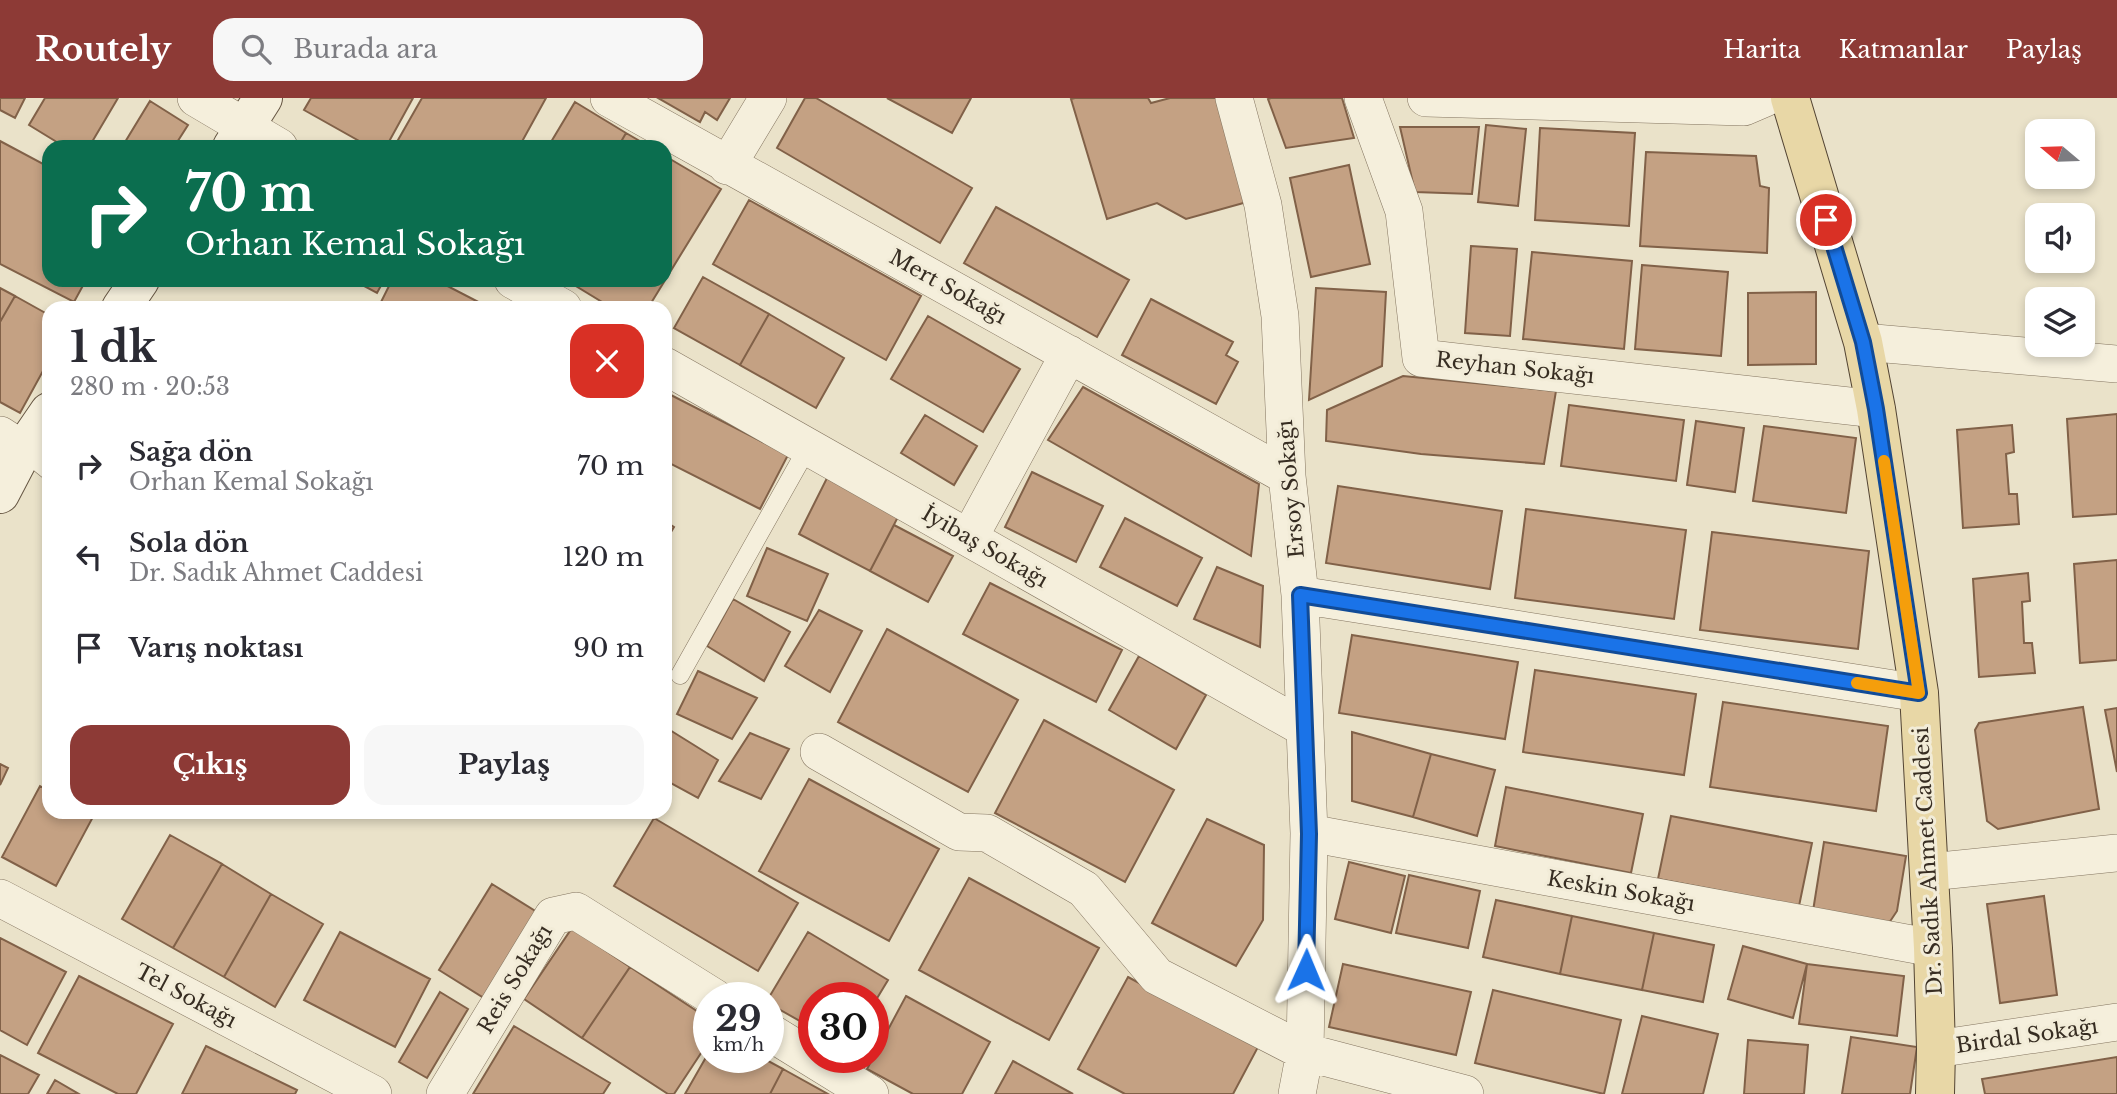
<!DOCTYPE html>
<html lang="tr">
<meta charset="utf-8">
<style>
:root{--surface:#fff;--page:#f7f7f7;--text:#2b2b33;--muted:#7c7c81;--accent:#8d3a36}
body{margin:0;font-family:"Libre Baskerville",serif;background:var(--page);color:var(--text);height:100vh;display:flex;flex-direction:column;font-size:26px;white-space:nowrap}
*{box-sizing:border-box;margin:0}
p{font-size:23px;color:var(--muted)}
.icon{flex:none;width:38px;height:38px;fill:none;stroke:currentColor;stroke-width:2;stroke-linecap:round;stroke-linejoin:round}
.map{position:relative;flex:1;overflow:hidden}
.side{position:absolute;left:42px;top:203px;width:630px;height:518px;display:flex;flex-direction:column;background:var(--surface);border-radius:21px;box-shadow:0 4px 10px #0003}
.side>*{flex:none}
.top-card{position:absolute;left:42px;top:42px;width:630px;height:147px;border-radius:21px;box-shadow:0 4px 10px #0003;background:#0b6e4f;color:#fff;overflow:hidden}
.needle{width:46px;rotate:289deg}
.controls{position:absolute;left:2025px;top:21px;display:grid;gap:14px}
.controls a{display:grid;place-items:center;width:70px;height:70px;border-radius:14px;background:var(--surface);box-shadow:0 4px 10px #0003;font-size:35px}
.speed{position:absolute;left:693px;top:884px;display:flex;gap:14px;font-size:35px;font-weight:700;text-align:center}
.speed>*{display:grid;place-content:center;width:91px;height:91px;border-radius:50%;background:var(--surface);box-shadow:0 4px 10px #0003;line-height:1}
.speed small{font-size:18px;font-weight:400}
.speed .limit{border:10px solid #d22;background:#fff;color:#111}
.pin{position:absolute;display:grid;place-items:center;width:60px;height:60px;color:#fff;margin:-30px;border:4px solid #fff;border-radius:50%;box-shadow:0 2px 7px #0007}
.me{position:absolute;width:77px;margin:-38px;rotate:1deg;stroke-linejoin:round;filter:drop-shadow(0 0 5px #0008)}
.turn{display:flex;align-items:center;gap:24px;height:147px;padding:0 28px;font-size:32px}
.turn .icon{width:91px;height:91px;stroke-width:2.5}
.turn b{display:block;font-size:49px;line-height:60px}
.round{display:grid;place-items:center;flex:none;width:74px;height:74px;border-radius:21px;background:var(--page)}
.headline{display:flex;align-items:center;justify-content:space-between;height:119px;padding:0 28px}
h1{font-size:42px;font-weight:800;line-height:52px}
.action{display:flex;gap:14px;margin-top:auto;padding:14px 28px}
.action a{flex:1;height:80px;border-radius:21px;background:var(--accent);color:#fff;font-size:28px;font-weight:800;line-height:80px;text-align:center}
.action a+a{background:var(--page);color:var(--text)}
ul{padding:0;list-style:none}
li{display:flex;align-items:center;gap:21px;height:91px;padding:0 28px}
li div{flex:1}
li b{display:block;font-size:26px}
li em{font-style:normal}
header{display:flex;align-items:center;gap:42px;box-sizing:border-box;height:98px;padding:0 35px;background:var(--accent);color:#fff}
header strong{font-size:33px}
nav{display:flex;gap:38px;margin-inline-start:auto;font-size:24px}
.search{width:490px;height:63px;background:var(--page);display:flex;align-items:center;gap:18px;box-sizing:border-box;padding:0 24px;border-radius:21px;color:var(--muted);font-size:26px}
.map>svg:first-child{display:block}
.building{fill:#c4a183;stroke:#816148;stroke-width:2}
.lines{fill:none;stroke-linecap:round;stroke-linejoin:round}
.lane-casing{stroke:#847560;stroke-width:19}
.street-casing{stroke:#847560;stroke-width:38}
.secondary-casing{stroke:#665643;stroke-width:40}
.primary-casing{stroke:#534433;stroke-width:40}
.lane{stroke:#f5efdc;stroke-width:18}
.street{stroke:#f5efdc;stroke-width:37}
.secondary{stroke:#f5efdc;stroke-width:38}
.primary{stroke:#e8d7a6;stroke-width:38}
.route-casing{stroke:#114b97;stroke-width:18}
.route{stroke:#1a73e8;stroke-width:12}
.slow{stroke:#f59e0b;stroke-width:12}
.labels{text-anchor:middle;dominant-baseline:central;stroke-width:6;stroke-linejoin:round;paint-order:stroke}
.street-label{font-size:21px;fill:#372d22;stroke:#f2ecd8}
</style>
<header>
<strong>Routely</strong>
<div class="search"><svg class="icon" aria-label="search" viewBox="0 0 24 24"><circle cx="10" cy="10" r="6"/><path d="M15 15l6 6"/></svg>Burada ara</div>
<nav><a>Harita</a><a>Katmanlar</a><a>Paylaş</a></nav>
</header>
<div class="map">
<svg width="2117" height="996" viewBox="0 0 2117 996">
<rect width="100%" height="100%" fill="#eae2c9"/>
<path class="building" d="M0,0H25L15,20L0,12Z
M45,0H118L89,49H65L29,27Z
M311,0H413L386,49H370L304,12Z
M422,0H546L519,49H394Z
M658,0H730L717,22L705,14L700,24Z
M805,0H816L972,90L940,145L777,50Z
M887,0H971L952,35Z
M1075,0H1148L1151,5L1170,0H1219L1247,104L1186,121L1157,105L1107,121L1071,1Z
M1271,0H1342L1354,40L1286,50L1268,1Z
M150,3L188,27L174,49H122Z
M575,4L626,35L618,49H548Z
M1486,27L1526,31L1518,108L1478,104Z
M1400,29H1479L1472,96L1415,94Z
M1540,30L1635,35L1629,128L1535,122Z
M626,35L650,49H618Z
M0,43L49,69V182H86L74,204L0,166Z
M1646,54L1756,58L1760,88L1769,90L1767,155L1640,148Z
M665,58L721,91L648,210H612L566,182H665Z
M1349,67L1370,166L1311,179L1290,80Z
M749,102L921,198L886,262L713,166Z
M996,109L1129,182L1097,239L964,165Z
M1471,148L1517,151L1510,238L1465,235Z
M1532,154L1632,163L1624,251L1523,241Z
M1642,167L1728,174L1721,258L1635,251Z
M703,179L769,216L740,267L674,230Z
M353,182H384L377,195Z
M392,182H436L490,210H378Z
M0,190L15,198L0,224Z
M1316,190L1386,194L1382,268L1309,302Z
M1816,194V266L1748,267V195Z
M15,198L49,217V262L20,315L0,304V224Z
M1151,201L1233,244L1226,257L1238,264L1216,306L1122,257Z
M769,216L844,260L816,310L740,267Z
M928,218L1020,271L983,334L891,281Z
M1403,278L1556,293L1544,366L1421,356L1326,343L1327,312Z
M1083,289L1259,386L1251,458L1048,342Z
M665,294L788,357L760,411L665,363Z
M1569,307L1684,322L1676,383L1561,368Z
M2117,316V416L2073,419L2067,321Z
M925,317L977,348L954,387L901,355Z
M1696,323L1744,330L1735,394L1687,387Z
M2012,327L2014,354L2006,356L2009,396H2017L2019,426L1963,430L1957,332Z
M1764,328L1856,340L1846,415L1753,403Z
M1032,374L1103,408L1076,464L1005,429Z
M827,380L899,417L870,473L799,436Z
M1338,388L1502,413L1490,491L1326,465Z
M1526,411L1686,432L1674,521L1515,500Z
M1125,420L1202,460L1177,508L1100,469Z
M665,423L674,429L665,444Z
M894,427L953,458L928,504L870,473Z
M1712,434L1869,453L1858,551L1700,532Z
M767,450L828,476L807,523L747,498Z
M2117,462V562L2080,565L2074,466Z
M1217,469L1263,488L1260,549L1194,521Z
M2028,475L2030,503L2022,504L2024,545H2032L2035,575L1979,579L1973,481Z
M990,485L1122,552L1096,604L963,536Z
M733,501L790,534L764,583L707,548Z
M819,512L862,533L830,594L785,568Z
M887,531L1018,602L968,694L838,624Z
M1352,537L1518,564L1505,641L1339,615Z
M1139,558L1206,597L1176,651L1109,612Z
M1535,572L1696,596L1684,677L1523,654Z
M698,573L757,600L732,641L677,616Z
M1723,604L1888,628L1876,713L1710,689Z
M2083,609L2099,711L1998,731L1987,723L1975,632L1979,625Z
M2117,610V674L2105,612Z
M1044,622L1174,692L1125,784L995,715Z
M665,629L718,662L698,700L665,682Z
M1352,634L1431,656L1413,719L1352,703Z
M750,635L789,651L761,701L719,683Z
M1431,656L1495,672L1477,738L1413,719Z
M0,666L8,670L0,687Z
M809,681L939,751L889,843L759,773Z
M40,688L49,693V714H88L94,717L56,788L2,759Z
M1506,689L1643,716L1631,775L1495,748Z
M1671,718L1812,745L1799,808L1658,781Z
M654,720L798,805L758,873L614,788Z
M1207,721L1264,747L1263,822L1236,868L1152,825Z
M170,737L222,766L173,850L122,821Z
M1824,744L1906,758L1897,813L1889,825L1813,813Z
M1349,764L1405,778L1391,835L1335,821Z
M222,766L271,796L224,879L173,850Z
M1409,777L1480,793L1468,850L1396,835Z
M969,780L1099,850L1049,942L919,872Z
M492,786L545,819L492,905L439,872Z
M271,796L323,826L275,909L224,879Z
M2044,798L2057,897L2000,905L1987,806Z
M1496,802L1572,818L1560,876L1483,859Z
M1572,818L1654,835L1642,892L1560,876Z
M572,830L630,869L582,940L524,901Z
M340,834L430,881L395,949L304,902Z
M808,834L888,882L873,907V900H814V931L768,905V901Z
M1654,835L1714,847L1703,904L1642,892Z
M0,840L66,874L27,947L0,932Z
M1743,848L1807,866L1793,920L1728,901Z
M1343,866L1471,894L1456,957L1329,929Z
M1807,866L1904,878L1897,938L1799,926Z
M630,869L709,921V943L674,996H668L582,940Z
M79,878L173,926L136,996H118L38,955Z
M1128,879L1258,949L1233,996H1125L1078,971Z
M1493,892L1621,922L1604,996L1475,965Z
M440,894L468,911L427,980L399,964Z
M906,898L990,944L962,996H913L867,971Z
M1642,918L1718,936L1703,996H1622Z
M514,928L610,985L603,996H473Z
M1851,939L1917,949L1910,996H1842Z
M1748,942L1808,947L1804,996H1744Z
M206,948L297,992L295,996H182Z
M709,954V959H761L783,971L770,996H685Z
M0,957L39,977L28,996H0Z
M2117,959V996H1985L1982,981Z
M1013,963L1073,996H995Z
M783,971L828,996H770Z
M55,982L79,996H47Z"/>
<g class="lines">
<g class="lane-casing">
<path id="lane" d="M23,352L49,373
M680,577L808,349"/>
</g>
<g class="street-casing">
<path id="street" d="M196,0L279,49
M609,0L1287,378
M1234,0L1263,107L1280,218L1287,378L1300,497L1309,735L1305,954L1297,996
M1363,0L1404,113L1421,260L1876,311
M1426,0L1744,9L1765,0
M727,68L768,0
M513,182L563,210
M1863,244L2117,266
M665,268L1304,630
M0,337L23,352
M969,440L1069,256
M1300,497L1919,595
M819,654L959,734L987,735L1084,791L1157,878L1305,954L1465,996
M1309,735L1933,850
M1930,774L2117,755
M0,800L373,996
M768,933L870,996
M1936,951L2117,924
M445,996L553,818L576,813L715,900"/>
</g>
<g class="secondary-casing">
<path id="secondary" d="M232,49L263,0
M121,210L140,182
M0,396L23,352L49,314"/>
</g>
<g class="primary-casing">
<path id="primary" d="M1790,0L1863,244L1876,311L1919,595L1933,850L1936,951L1935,996"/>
</g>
<use href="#lane" class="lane"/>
<use href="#street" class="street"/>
<use href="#secondary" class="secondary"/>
<use href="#primary" class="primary"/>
</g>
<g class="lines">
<g class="route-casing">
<path id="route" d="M1306,872L1309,736L1300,497L1919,595L1876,311L1863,244L1826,122"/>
</g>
<use href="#route" class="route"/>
<path class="slow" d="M1857,585L1919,595L1884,363"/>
</g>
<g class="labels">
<g class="street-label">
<text transform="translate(948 189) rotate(29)">Mert Sokağı</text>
<text transform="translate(1515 270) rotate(6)">Reyhan Sokağı</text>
<text transform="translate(1291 391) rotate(-95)">Ersoy Sokağı</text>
<text transform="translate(985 449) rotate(30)">İyibaş Sokağı</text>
<text transform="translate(1928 763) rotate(-93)">Dr. Sadık Ahmet Caddesi</text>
<text transform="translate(1621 793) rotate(10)">Keskin Sokağı</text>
<text transform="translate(515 881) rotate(-59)">Reis Sokağı</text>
<text transform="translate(186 898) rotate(28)">Tel Sokağı</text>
<text transform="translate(2027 938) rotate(-8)">Birdal Sokağı</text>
</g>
</g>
</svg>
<div class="controls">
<a><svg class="needle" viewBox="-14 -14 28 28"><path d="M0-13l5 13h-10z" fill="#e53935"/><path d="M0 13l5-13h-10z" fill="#7c7c81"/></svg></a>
<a><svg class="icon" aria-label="sound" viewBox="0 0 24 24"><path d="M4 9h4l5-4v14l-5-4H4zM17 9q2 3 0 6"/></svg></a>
<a><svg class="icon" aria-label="layers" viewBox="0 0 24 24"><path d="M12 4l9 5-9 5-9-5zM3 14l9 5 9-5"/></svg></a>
</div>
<div class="speed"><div>29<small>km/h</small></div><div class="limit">30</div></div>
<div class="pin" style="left:1826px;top:122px;background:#d93025"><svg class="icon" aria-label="arrive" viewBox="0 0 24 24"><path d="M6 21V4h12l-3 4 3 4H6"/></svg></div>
<svg class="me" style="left:1306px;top:872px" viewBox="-20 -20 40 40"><path d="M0-17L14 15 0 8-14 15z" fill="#1a73e8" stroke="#fff" stroke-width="4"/></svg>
<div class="top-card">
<div class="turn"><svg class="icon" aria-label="right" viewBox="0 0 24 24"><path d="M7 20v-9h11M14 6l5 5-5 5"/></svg><div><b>70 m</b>Orhan Kemal Sokağı</div></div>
</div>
<section class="side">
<div class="headline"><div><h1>1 dk</h1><p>280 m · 20:53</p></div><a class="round" style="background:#d93025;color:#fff"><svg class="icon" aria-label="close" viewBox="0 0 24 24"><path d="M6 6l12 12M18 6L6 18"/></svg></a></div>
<ul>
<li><svg class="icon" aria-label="right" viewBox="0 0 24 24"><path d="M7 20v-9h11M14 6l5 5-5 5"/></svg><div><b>Sağa dön</b><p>Orhan Kemal Sokağı</p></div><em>70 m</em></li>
<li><svg class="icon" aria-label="left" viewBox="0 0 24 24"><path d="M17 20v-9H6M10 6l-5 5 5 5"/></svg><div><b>Sola dön</b><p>Dr. Sadık Ahmet Caddesi</p></div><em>120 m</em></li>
<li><svg class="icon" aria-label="arrive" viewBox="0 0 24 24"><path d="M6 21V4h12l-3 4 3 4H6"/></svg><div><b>Varış noktası</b></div><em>90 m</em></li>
</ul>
<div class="action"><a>Çıkış</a><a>Paylaş</a></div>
</section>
</div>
